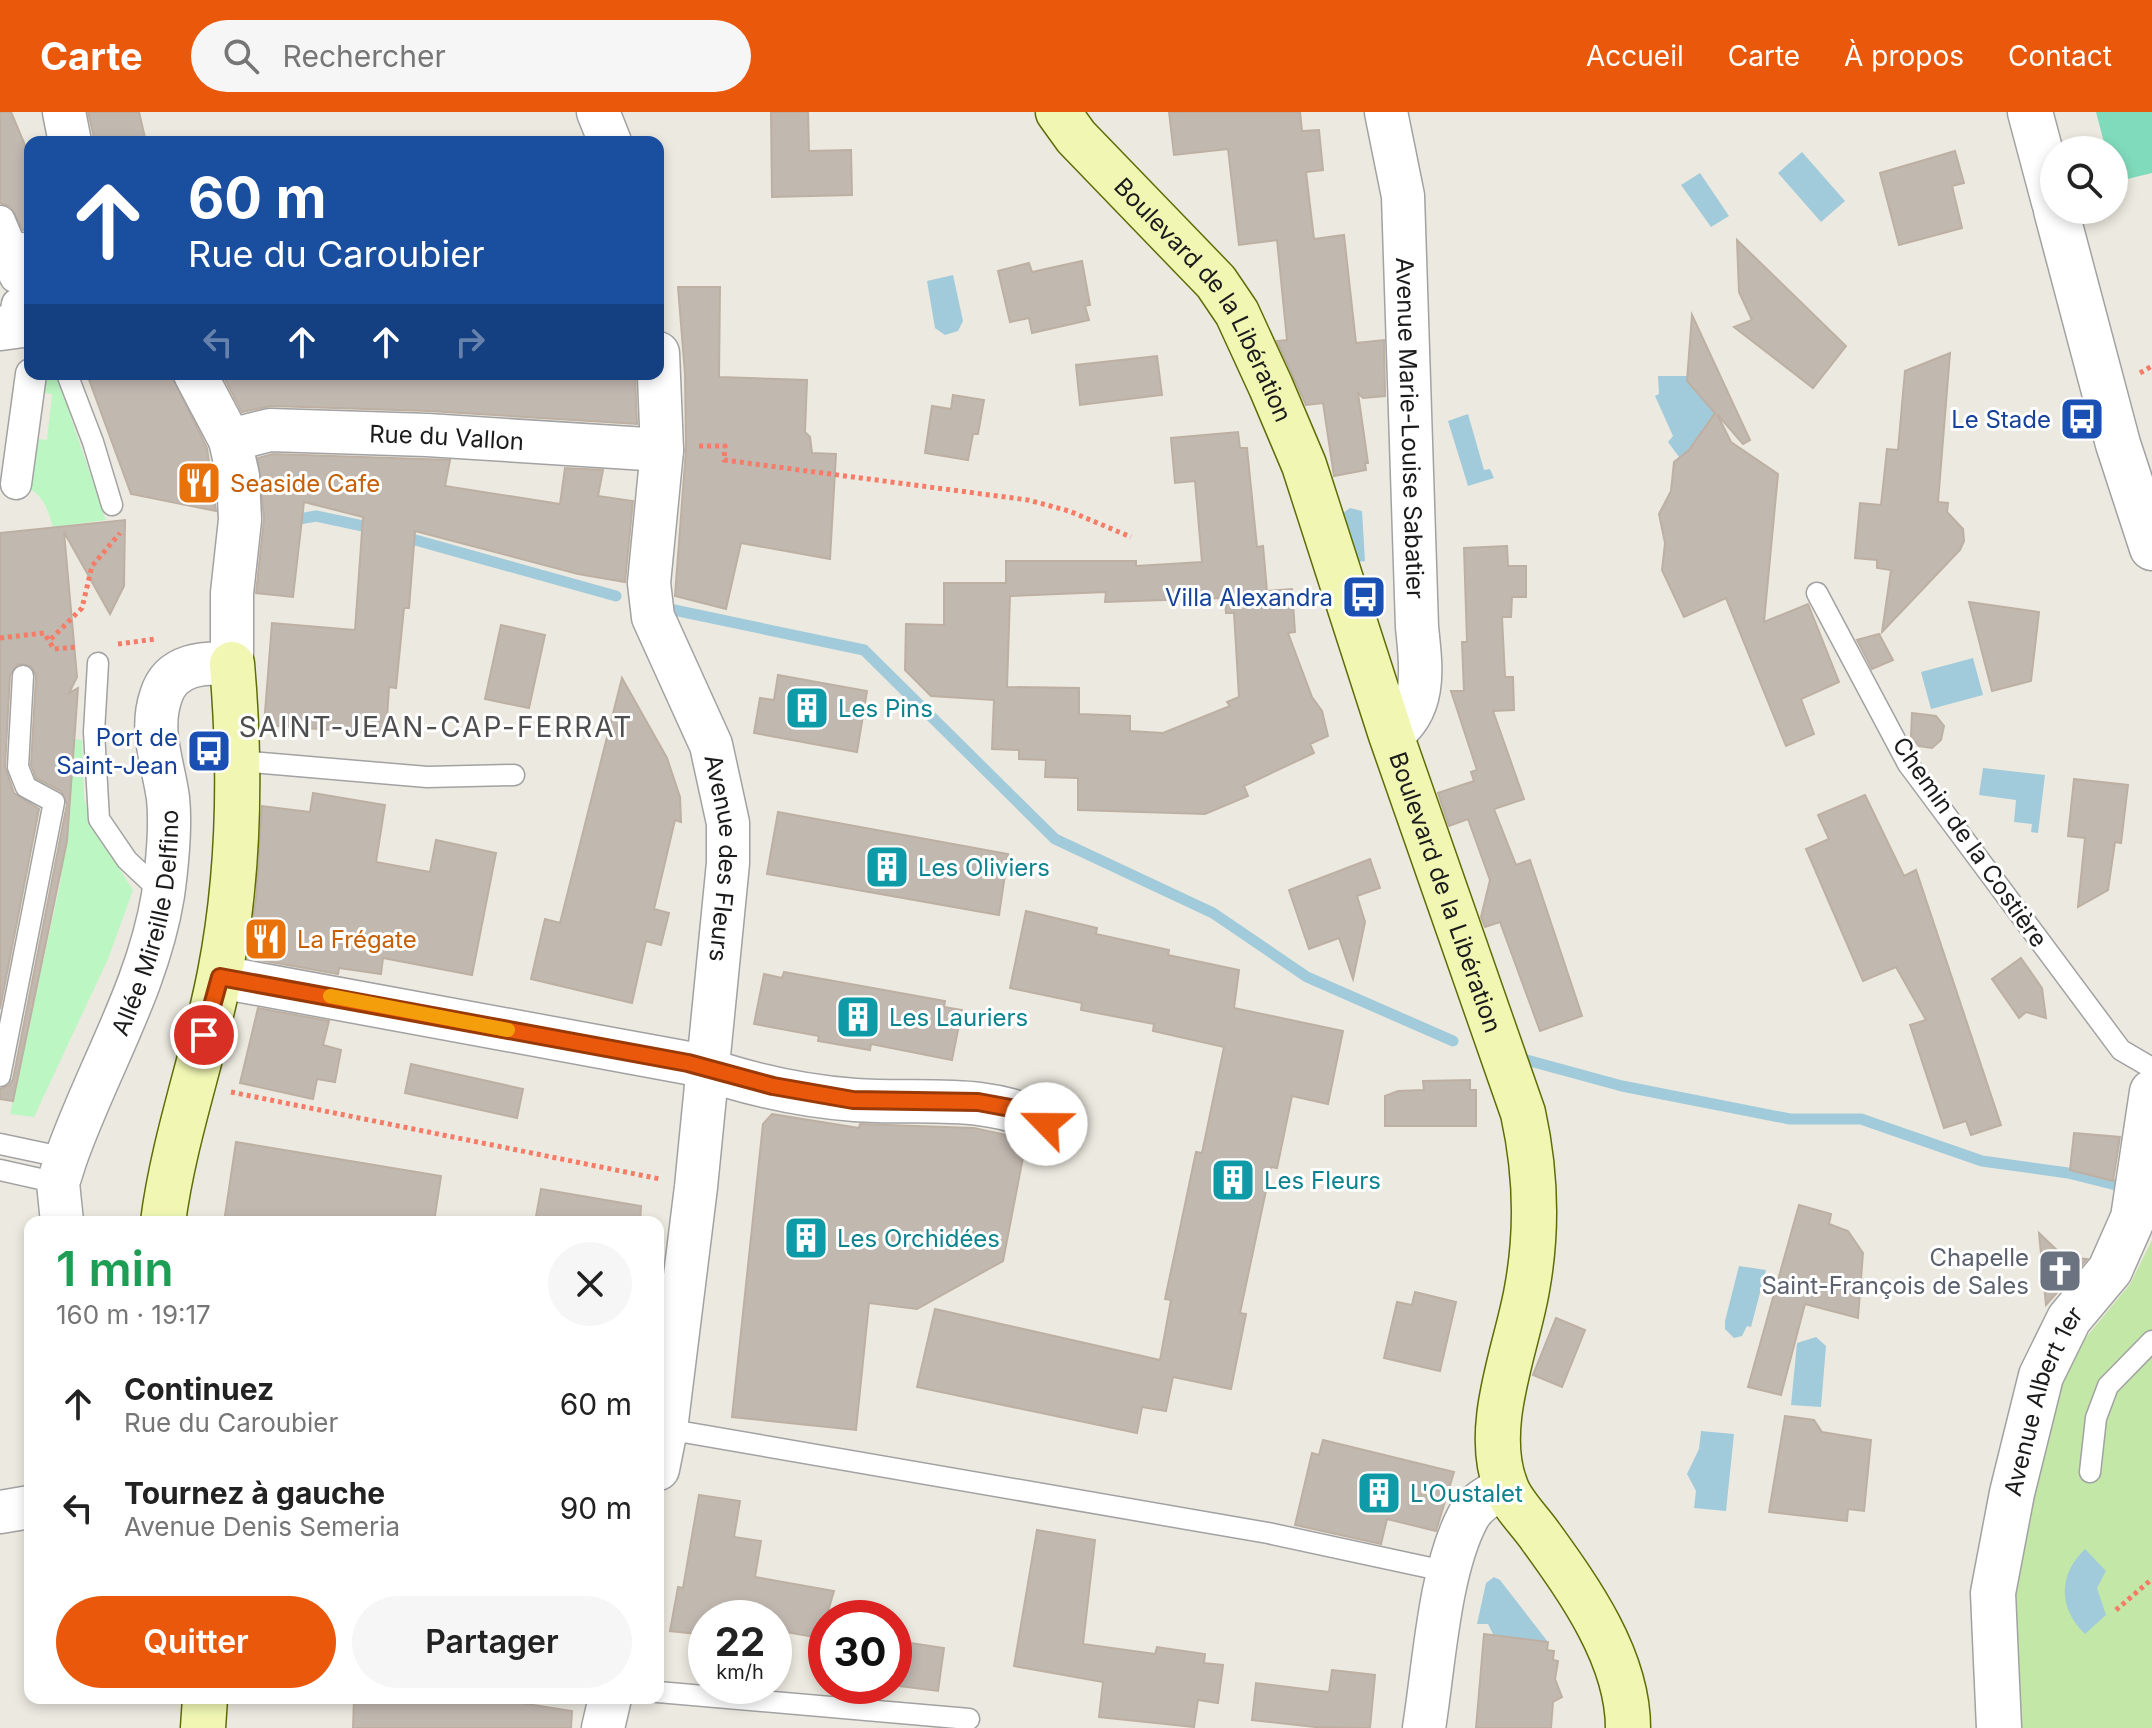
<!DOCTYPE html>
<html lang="fr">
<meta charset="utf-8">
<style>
:root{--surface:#fff;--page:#f6f6f6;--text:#222;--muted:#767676;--accent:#ea580c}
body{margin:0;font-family:Inter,sans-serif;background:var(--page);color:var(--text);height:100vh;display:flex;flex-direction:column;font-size:30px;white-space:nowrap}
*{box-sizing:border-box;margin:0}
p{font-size:26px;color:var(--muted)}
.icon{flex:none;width:44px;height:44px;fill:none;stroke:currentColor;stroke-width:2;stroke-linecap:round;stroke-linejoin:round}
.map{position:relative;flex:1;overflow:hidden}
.drawer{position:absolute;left:24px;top:1104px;width:640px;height:488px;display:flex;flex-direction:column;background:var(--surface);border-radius:16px;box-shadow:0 4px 12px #0003}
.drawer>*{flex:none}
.top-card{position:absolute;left:24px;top:24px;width:640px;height:244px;border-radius:16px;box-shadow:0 4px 12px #0003;background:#1a4fa0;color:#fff;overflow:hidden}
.fabs{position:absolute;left:2040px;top:24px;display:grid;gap:16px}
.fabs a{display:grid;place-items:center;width:88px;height:88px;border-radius:50%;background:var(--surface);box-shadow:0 4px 12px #0003;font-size:40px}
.speed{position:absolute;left:688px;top:1488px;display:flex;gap:16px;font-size:40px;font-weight:700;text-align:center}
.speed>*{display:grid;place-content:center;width:104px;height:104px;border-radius:50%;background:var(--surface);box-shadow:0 4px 12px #0003;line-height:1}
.speed small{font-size:20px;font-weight:400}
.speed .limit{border:12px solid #d22;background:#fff;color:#111}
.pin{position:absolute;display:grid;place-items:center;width:68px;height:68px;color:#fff;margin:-34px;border:4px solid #fff;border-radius:50%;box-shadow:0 2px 8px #0007}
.me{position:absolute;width:88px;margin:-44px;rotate:293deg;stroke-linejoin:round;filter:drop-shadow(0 0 6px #0008)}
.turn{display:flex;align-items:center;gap:28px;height:168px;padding:0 32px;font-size:36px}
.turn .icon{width:104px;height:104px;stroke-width:2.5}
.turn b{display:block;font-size:56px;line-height:68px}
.lanes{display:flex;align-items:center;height:76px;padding:0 32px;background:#0003;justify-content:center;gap:40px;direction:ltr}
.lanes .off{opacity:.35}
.round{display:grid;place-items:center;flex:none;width:84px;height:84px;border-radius:42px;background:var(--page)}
.overview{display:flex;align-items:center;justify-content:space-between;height:136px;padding:0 32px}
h1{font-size:48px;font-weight:600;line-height:60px;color:#1e9e55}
.primary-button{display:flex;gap:16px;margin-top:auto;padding:16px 32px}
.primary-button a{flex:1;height:92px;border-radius:48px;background:var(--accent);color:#fff;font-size:32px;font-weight:600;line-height:92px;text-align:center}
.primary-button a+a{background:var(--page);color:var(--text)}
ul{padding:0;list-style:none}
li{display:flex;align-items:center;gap:24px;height:104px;padding:0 32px}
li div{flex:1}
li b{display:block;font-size:30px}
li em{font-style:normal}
header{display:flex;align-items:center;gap:48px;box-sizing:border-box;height:112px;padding:0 40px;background:var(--accent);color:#fff}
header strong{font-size:38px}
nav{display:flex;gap:44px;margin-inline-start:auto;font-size:28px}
.search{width:560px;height:72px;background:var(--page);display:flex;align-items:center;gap:20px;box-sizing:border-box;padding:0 28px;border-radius:44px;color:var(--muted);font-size:30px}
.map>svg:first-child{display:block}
.grass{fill:#c3e7a6}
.park{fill:#bcf7c3}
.pitch{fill:#7fdbbb}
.water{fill:#a1cbda}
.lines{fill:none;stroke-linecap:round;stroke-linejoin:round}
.stream{stroke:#a1cbda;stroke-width:11}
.building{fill:#c1b8b0;stroke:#bdb0a3;stroke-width:2;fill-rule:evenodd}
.service-casing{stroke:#a2a2a2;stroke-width:23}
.pedestrian-casing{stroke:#a2a2a2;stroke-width:33}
.minor-casing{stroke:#a2a2a2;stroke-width:45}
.tertiary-casing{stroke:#a2a2a2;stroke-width:47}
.secondary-casing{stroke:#5e6d07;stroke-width:47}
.path{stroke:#f67c67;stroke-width:5;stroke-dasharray:4 4;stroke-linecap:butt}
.service{stroke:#fff;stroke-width:20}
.pedestrian{stroke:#fff;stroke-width:30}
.minor{stroke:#fff;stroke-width:42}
.tertiary{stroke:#fff;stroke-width:44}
.secondary{stroke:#f1f7b3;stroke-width:44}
.route-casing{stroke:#983908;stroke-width:20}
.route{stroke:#ea580c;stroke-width:14}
.slow{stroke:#f59e0b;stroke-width:14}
.labels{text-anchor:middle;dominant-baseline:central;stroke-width:6;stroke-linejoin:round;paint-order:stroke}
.street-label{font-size:24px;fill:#1b1b1b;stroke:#fff}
.transit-label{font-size:24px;fill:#164399;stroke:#fff;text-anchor:end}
.food-label{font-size:24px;fill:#c56008;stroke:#fff;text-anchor:start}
.culture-label{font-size:24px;fill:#0d838f;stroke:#fff;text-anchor:start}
.worship-label{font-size:24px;fill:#5b616d;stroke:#fff;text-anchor:end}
.quarter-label{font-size:28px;letter-spacing:2px;fill:#4e4e4e;stroke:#fff}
</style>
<header>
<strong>Carte</strong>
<div class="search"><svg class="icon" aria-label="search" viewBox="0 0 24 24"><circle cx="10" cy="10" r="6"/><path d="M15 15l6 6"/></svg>Rechercher</div>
<nav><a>Accueil</a><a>Carte</a><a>À propos</a><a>Contact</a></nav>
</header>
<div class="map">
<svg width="2152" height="1616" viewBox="0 0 2152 1616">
<rect width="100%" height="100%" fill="#ece9e0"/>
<path class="grass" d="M2152,1128V1616H2020L2014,1467L2038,1342L2063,1267L2083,1229L2130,1172Z"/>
<path class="park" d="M41,262H56L106,408L53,415C47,395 43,382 23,373L29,326L47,328L52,282L38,280Z
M74,627L82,628L84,687L97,722L133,778L108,847L34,1005L10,1002L60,772L70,677L32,670L34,655L73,637Z"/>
<path class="pitch" d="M2096,0H2152V61L2115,70L2114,38H2106Z"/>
<path class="water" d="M1802,40L1845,89L1821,110L1778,61Z
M1700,61L1729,104L1711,115L1681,73Z
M953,163L963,209L958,219L945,223L935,216L927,169Z
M1658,264H1700L1720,308L1682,349L1668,330L1673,324L1655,284L1659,282Z
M1468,302L1484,358L1490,357L1494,366L1468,374L1448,309Z
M1350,396L1362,399L1365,449L1355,450L1339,404Z
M1973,546L1983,583L1931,597L1921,560Z
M1983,656L2045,663L2038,721L2031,720L2032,712L2014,710L2016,688L1979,683Z
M1739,1154L1766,1158L1751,1215L1747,1214L1742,1224L1734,1226L1725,1217V1209Z
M1816,1225L1826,1234L1821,1295L1791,1293L1797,1231Z
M1701,1319L1734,1322L1726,1399L1694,1396L1696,1379L1687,1362L1699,1337Z
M2085,1437L2106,1459L2097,1476L2106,1503L2085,1522C2058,1496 2058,1463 2085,1437Z
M1494,1465L1500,1468L1548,1530L1494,1524L1488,1512H1477L1486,1471Z"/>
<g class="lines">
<path class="stream" d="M288,409L316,404L377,417
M401,424L616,484
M674,498L864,538L1055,727L1213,801L1307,865L1453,929
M1523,947L1622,974L1790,1007H1861L1982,1049L2068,1061L2120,1074"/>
</g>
<path class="building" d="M0,0H11L30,45V119L23,118L11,95L0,91Z
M88,0H139L146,30H95Z
M771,0H808L809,39L851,38L852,83L772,85Z
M1169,0H1300L1302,19L1319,18L1323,58L1306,60L1314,127L1344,123L1356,231L1384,228L1385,284L1363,286L1358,281L1368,351H1365L1366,358L1334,364L1323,291L1306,293L1277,229L1287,228L1277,128L1239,133L1228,37L1174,43Z
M1955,39L1964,71L1952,74L1962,116L1899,133L1880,61Z
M1737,128L1846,234L1813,276L1734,215L1752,208L1739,180Z
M1082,149L1090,193L1085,194L1089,208L1032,221L1029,206L1010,210L998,159L1029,151L1032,160Z
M678,175H720L719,265L807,268L805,320L810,325L812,341L836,342L830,447L741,431L726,497L675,484L686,337L685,262Z
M1692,203L1750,328L1743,332L1717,302L1731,330L1778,362L1764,510L1808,492L1839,570L1801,587L1814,622L1786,634L1726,486L1684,505L1662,458L1665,431L1659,402L1671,379L1674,350L1689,338L1715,301L1687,269Z
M1950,241L1938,390L1948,391L1947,400L1963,417L1964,429L1960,438L1882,520L1891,458L1877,456V448L1855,446L1860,391L1881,393L1887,337L1898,338L1905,259Z
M1157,244L1162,283L1080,293L1076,253Z
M87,262H171L207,336L216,399L131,382Z
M222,262H635L637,312L429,299L271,294L242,300Z
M953,283L984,288L978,322H973L968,348L925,341L932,294L951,297Z
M1238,320L1240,336H1247L1257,435L1263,434L1267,479L1292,477L1295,520L1288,521L1312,585L1322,599L1328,624L1310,632L1314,641L1244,674L1248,684L1205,702L1078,698V666L1045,665L1046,648L1019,647V638L992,637L994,588L931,584L905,558L906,512L944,513V471H1006V449H1136V454L1202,450L1195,369L1175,371L1171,326ZM1106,480L1105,490L1225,486L1226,501H1234L1239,585L1227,590L1230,594L1163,621L1130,619V604L1079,602V576L1007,575L1010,484Z
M273,342L450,348L445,374L560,392L565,356L603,358L598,384L633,389L625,470L578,462L415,419L409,496H404L396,576L389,575L386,622L264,613L272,511L355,518L363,405L304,390L293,485L256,481L264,407L258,346Z
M125,408L124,474L110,502L64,420L77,565L69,581L78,576L67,729L13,989L0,987V977L9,973L13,967L67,692L61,679L36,666L31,653L36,564L31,554L18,552L10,563L5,655L14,681L39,697L0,897V421Z
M1507,434L1508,454H1526V485H1512L1511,505H1502L1505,565H1513L1514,598L1493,599L1524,687L1494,697L1516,753L1530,748L1582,904L1540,919L1500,810L1485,815L1481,805L1490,768L1468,707L1449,714L1438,681L1474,669L1471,660L1477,658L1451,579H1464L1462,530H1467L1464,436Z
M1969,490L2039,500L2031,569L1992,579Z
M501,513L545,523L529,596L485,587Z
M1879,522L1893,548L1872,557L1857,528Z
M778,563L867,579L857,640L754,621L760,586L774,588Z
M622,566L667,646L680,685L681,710L675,708L654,797L669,801L661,833L646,829L632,891L531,867L545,807L560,811Z
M1912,601L1936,604L1944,614L1941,628L1932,636L1919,634L1911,625Z
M2074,667L2128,673L2121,731L2115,730L2108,778L2078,795L2085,726L2068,724Z
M313,681L385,693L376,750L430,760L436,728L496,741L472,863L383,846L381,862L339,856L338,862L248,846L256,786L262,694L310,700Z
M1865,683L1904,764L1916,758L2001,1013L1971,1023L1966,1009L1944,1016L1910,913L1926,908L1896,855L1863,869L1806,737L1829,727L1818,703Z
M778,700L1008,742L999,803L767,762Z
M1370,747L1380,776L1357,784L1365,810L1353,867L1339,826L1309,837L1289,778Z
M1026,799L1097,816L1096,822L1169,838L1168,843L1239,858L1234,896L1343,919L1328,992L1292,984L1277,1056L1271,1055L1240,1201L1246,1202L1231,1277L1173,1265L1166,1299L1142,1295L1137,1321L917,1275L935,1197L1160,1248L1171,1188L1165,1187L1175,1140L1196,1040L1202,1041L1224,935L1153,919L1154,912L1081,898L1082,891L1010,876Z
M2021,846L2042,876L2046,906L2026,900L2019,906L1992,867Z
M784,860L945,889L944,895L962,898L952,948L871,932L870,938L818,929L819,924L754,912L764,862L782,866Z
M258,896L329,909L323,933L341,938L335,970L317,967L313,987L240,971Z
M411,952L523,977L517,1006L405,981Z
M1470,968V978H1476V1014H1385V984L1398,979L1424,978L1423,969Z
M772,1002L859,1016L860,1012L974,1016L1015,1025L1025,1035L1003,1149L917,1197L869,1191L856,1318L732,1305L763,1012Z
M2074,1021L2120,1025L2113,1069L2070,1058Z
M236,1030L441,1064L434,1110H224Z
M541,1077L641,1094L640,1110H535Z
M1799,1093L1831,1102L1829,1112L1848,1119L1863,1141L1858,1206L1805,1192L1781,1283L1748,1275Z
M2039,1121L2064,1145L2087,1147L2046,1193Z
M1415,1180L1456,1190L1440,1259L1384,1246L1397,1190L1412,1193Z
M1556,1206L1585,1218L1562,1275L1533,1263Z
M1785,1304L1814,1308L1822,1320L1871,1328L1864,1399L1848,1397L1847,1409L1769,1400Z
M1323,1328L1454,1360L1436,1419L1387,1407L1381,1432L1295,1413L1312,1341L1319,1343Z
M699,1383L740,1389L734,1425L761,1429L755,1465L834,1479L826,1506V1527L774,1518V1506H706V1523L670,1519L678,1475L683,1476Z
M1037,1418L1095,1428L1083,1532L1155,1542L1157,1535L1205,1542L1204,1551L1223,1553L1218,1591L1198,1588L1194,1615L1099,1605L1103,1570L1014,1554Z
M1484,1522L1548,1530L1547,1538L1554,1539L1553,1548L1558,1549L1555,1567L1562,1585L1553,1590L1551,1616H1476Z
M904,1530L944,1536L938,1579L898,1574Z
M1332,1558L1375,1563L1370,1616L1315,1615L1252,1608L1256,1571L1329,1580Z
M354,1586H489L572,1599L571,1616H353Z"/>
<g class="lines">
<g class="service-casing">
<path id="service" d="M0,228L30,224
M67,262L93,330L112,393
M1817,481L1908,652L2121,938L2152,956
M98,551L94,620L99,707L127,748L163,782
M239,649L427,665L514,663
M0,964L54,690L26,675L18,655L23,564
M0,1032L66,1046
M0,1058L58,1071
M666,1317L1268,1421L1449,1460
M2090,1360L2096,1306L2108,1274L2152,1229
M658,1580L969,1607"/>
</g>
<g class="pedestrian-casing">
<path id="pedestrian" d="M0,109L11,135L30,137
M0,131L15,165L30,166
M0,211L15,205L17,192L26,191L30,175
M16,372L31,262"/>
</g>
<g class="minor-casing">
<g id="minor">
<path d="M64,0L70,30"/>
<path d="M598,0L610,30"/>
<path id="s1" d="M1386,0L1403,84L1417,515C1421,555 1428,596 1391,623"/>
<path id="s2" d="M658,241L662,338L649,471L653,505L711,633L728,711V751L696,1075L666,1317L658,1357"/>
<path id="s3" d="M230,328L270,318L427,323L662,338"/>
<path d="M220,865L688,951C740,970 800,984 855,988C920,993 987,980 1046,1012"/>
<path id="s4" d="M62,1110L58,1071L66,1046C97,958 148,876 163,783C167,754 171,715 168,686C163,650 149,619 161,584C171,551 205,550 232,552V481L240,408L238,364L230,328L195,262"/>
<path d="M0,1400L30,1395"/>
<path d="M603,1616L610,1586"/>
<path d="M1424,1616C1434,1554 1439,1459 1468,1405C1476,1390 1491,1383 1506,1375"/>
</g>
</g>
<g class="tertiary-casing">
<g id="tertiary">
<path d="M2030,0L2054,90"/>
<path d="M2056,98L2118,332L2152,436"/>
<path id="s5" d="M1999,1616L1993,1481L2012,1381L2041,1264L2069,1207L2110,1158L2133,1106L2152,980"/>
</g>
</g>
<g class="secondary-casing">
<g id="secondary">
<path id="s6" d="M1058,0L1076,25L1216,170L1237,201L1271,275L1304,353L1391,623L1523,1001C1536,1060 1538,1117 1527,1177C1517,1236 1482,1315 1506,1375C1512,1392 1530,1409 1541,1425C1580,1479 1628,1546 1628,1616"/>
<path d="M163,1110C174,1025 204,945 220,861C240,758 241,656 232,552"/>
<path d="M203,1616L205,1586"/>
</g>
</g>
<path class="path" d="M2140,261L2152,254
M699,334H725L724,348L1028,388L1069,399L1131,425
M0,526L44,521L54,537L77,535
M51,527L82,496L92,454L120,421
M118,532L156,527
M231,980L660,1067
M2116,1498L2152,1467"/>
<use href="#service" class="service"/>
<use href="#pedestrian" class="pedestrian"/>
<use href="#minor" class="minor"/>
<use href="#tertiary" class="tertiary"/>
<use href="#secondary" class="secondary"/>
</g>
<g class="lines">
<g class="route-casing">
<path id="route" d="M204,923L220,865L688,951L773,974L853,988L978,990L1021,998L1046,1012"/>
</g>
<use href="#route" class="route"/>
<path class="slow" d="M330,884L508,918"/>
</g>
<defs>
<g id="bus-square" transform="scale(2.3)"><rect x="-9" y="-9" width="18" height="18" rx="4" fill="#1a4fb4" stroke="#fff"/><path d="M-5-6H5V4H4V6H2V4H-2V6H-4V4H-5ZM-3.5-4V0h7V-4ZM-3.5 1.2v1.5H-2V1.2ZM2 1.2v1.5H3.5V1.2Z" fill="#fff"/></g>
<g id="restaurant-square" transform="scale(2.3)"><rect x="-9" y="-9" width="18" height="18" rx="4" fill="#e8710a" stroke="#fff"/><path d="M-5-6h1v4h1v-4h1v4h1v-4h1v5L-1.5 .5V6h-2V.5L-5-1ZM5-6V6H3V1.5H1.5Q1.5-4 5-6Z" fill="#fff"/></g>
<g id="building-square" transform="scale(2.3)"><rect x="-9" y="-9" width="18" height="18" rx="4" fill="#0f9aa8" stroke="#fff"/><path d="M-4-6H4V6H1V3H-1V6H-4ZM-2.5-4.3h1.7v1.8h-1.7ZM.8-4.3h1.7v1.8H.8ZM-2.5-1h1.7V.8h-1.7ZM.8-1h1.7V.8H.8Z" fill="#fff"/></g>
<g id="church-square" transform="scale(2.3)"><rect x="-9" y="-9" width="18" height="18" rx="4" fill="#6b7280" stroke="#fff"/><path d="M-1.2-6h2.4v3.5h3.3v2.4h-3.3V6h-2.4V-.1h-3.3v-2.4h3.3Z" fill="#fff"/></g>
</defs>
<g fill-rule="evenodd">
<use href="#bus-square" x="2082" y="307"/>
<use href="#restaurant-square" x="199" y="371"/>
<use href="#bus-square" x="1364" y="485"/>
<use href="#building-square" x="807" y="596"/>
<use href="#bus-square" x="209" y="639"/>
<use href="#building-square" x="887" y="755"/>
<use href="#restaurant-square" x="266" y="827"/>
<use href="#building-square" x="858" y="905"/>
<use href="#building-square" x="1233" y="1068"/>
<use href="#building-square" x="806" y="1126"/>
<use href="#church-square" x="2060" y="1159"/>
<use href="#building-square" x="1379" y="1381"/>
</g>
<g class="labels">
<g class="street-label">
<text stroke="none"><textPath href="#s6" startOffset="240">Boulevard de la Libération</textPath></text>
<text stroke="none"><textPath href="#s1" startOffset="318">Avenue Marie-Louise Sabatier</textPath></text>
<text stroke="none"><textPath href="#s3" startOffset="218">Rue du Vallon</textPath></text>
<text transform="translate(1970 730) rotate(55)">Chemin de la Costière</text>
<text stroke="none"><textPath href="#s2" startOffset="520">Avenue des Fleurs</textPath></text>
<text stroke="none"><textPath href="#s6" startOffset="886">Boulevard de la Libération</textPath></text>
<text stroke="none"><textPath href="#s4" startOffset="316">Allée Mireille Delfino</textPath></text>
<text stroke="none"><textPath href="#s5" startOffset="334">Avenue Albert 1er</textPath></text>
</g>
<g class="transit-label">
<text x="2051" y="307">Le Stade</text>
<text x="1333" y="485">Villa Alexandra</text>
<text x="178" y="625">Port de<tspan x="178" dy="28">Saint-Jean</tspan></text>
</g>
<g class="food-label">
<text x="230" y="371">Seaside Cafe</text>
<text x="297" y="827">La Frégate</text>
</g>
<g class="culture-label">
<text x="838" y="596">Les Pins</text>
<text x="918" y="755">Les Oliviers</text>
<text x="889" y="905">Les Lauriers</text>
<text x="1264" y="1068">Les Fleurs</text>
<text x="837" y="1126">Les Orchidées</text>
<text x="1410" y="1381">L'Oustalet</text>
</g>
<g class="worship-label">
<text x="2029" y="1145">Chapelle<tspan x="2029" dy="28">Saint-François de Sales</tspan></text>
</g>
<g class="quarter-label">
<text x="436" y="615">SAINT-JEAN-CAP-FERRAT</text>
</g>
</g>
</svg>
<div class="fabs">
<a><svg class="icon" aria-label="search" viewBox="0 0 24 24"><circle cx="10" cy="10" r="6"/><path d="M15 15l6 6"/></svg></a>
</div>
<div class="speed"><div>22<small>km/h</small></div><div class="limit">30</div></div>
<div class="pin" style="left:204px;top:923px;background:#d93025"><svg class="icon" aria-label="arrive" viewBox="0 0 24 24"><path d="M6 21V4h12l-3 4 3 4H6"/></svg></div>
<svg class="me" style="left:1046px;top:1012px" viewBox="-20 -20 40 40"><circle r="19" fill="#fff"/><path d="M0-13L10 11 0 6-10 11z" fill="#ea580c"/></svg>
<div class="top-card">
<div class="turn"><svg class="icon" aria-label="ahead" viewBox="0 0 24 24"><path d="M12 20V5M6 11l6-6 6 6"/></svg><div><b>60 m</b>Rue du Caroubier</div></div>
<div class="lanes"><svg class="icon off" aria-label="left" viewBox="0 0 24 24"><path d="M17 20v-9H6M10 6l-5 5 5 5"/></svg><svg class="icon" aria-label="ahead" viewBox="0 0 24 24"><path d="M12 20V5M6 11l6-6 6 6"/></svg><svg class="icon" aria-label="ahead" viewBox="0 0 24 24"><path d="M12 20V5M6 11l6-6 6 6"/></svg><svg class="icon off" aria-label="right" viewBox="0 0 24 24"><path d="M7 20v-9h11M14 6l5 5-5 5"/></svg></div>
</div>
<section class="drawer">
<div class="overview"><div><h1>1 min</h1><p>160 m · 19:17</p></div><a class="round"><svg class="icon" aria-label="close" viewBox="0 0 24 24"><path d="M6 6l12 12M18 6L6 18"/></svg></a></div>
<ul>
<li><svg class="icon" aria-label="ahead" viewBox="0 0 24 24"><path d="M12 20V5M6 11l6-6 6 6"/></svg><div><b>Continuez</b><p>Rue du Caroubier</p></div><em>60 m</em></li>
<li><svg class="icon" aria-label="left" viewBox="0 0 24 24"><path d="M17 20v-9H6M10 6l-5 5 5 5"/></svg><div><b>Tournez à gauche</b><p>Avenue Denis Semeria</p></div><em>90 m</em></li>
</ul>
<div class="primary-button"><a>Quitter</a><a>Partager</a></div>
</section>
</div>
